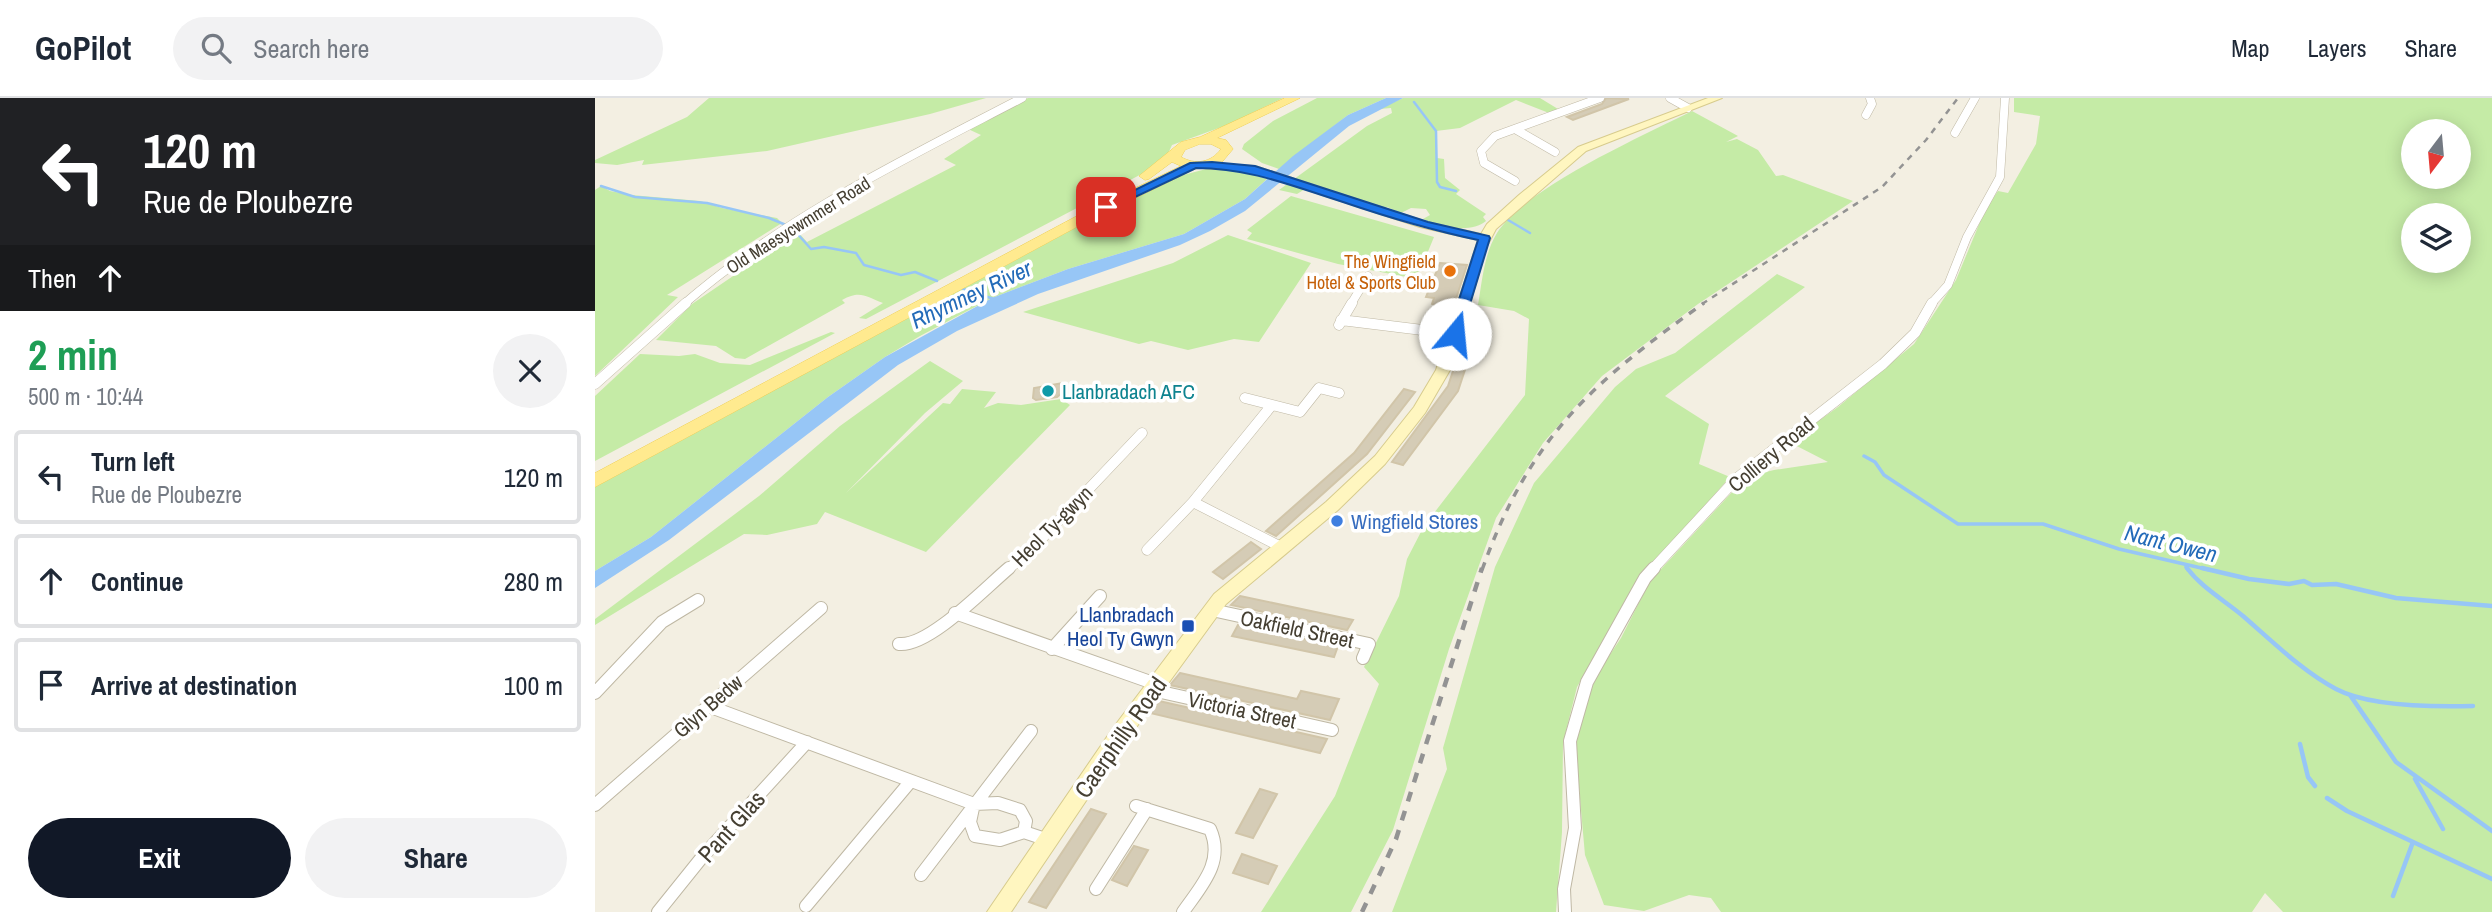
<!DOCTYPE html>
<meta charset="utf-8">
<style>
:root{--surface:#fff;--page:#f2f2f3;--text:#1f2937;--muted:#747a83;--line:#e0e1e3;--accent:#111827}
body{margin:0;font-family:"Archivo Narrow",sans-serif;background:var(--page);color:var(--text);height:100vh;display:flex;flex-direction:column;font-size:26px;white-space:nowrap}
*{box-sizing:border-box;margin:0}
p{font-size:23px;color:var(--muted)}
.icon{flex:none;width:38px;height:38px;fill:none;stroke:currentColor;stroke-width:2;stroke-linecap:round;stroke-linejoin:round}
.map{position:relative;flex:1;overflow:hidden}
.drawer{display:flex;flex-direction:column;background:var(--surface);width:595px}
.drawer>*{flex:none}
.top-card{background:#202124;color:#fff;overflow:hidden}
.needle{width:46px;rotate:196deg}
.fabs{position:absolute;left:1806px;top:21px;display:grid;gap:14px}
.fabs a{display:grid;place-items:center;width:70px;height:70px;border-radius:50%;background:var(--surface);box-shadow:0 4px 18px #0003;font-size:35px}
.pin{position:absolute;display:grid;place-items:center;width:60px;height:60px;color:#fff;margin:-30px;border-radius:14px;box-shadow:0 4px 10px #0006}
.me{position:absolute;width:77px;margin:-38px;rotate:17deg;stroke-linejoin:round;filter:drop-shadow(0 0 5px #0008)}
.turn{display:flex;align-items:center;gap:24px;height:147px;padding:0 28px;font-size:32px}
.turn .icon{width:91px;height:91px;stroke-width:2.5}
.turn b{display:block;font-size:49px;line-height:60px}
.then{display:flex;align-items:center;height:66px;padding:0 28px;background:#0003;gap:14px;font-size:26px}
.round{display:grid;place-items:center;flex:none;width:74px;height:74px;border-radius:37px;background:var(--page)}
.summary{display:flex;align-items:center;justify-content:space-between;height:119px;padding:0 28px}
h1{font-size:42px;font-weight:700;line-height:52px;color:#1e9e55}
.primary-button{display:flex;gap:14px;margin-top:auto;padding:14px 28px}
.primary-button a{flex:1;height:80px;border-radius:42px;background:var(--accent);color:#fff;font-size:28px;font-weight:700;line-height:80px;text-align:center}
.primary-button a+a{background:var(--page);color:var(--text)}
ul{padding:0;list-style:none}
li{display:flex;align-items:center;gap:21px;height:94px;margin:0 14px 10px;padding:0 14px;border:4px solid var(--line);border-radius:7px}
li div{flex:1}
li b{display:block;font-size:26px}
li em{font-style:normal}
header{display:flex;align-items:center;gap:42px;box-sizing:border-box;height:98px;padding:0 35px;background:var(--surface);border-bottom:2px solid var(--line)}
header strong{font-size:33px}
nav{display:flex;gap:38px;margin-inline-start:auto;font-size:24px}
.search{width:490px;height:63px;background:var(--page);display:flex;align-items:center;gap:18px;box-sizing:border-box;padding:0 24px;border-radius:38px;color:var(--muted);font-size:26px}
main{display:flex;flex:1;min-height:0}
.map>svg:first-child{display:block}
.green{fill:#c5eba6;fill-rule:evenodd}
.water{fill:#97c6f6}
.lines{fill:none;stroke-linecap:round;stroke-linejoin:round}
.stream-far2{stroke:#97c6f6;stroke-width:2.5}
.stream-far1{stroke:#97c6f6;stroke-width:3.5}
.stream{stroke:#97c6f6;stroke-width:4.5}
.building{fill:#d5ccb6;stroke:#d1c5a9;stroke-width:2}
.street-far2-casing{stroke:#bfb8a4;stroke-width:9}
.street-far1-casing{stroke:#bfb8a4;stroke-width:11}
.street-casing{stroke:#bfb8a4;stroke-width:14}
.secondary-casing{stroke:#d7cb8d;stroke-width:2}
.primary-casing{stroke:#eecf55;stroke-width:1}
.street-far2{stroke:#fff;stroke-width:8}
.street-far1{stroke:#fff;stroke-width:10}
.street{stroke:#fff;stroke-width:12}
.secondary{fill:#fff6c0;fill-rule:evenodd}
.primary{fill:#ffea8f;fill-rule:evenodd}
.rail-far2{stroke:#939393;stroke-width:2.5;stroke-dasharray:6 6;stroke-linecap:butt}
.rail-far1{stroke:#939393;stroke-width:3.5;stroke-dasharray:8 8;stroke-linecap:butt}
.rail{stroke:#939393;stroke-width:4.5;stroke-dasharray:10 10;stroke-linecap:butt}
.route{fill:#1a73e8;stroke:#114b97;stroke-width:2}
.food-dot{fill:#e8710a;stroke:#fff;stroke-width:2.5}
.culture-dot{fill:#0f9aa8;stroke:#fff;stroke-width:2.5}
.shop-dot{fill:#3f7fe0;stroke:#fff;stroke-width:2.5}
.transit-dot{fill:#1a4fb4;stroke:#fff;stroke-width:2.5}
.labels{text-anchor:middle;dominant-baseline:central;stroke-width:7;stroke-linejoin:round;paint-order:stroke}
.far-street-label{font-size:18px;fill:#453f32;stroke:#fff}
.far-food-label{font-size:18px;fill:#c56008;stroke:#fff;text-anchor:end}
.culture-label{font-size:21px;fill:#0d838f;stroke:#fff;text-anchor:start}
.street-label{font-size:21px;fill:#453f32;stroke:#fff}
.shop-label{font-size:21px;fill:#366cbe;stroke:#fff;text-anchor:start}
.transit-label{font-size:21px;fill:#164399;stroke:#fff;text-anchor:end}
.water-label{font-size:23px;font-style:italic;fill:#236bb9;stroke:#fff}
.near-street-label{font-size:24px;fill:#453f32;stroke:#fff}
</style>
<header>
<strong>GoPilot</strong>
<div class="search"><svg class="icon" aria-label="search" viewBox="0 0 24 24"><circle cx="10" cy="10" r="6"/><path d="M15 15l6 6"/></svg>Search here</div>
<nav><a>Map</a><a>Layers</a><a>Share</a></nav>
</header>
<main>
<section class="drawer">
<div class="top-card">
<div class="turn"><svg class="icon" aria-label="left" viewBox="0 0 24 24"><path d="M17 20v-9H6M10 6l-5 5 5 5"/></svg><div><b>120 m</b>Rue de Ploubezre</div></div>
<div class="then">Then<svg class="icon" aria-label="ahead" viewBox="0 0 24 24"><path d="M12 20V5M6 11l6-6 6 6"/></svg></div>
</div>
<div class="summary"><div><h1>2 min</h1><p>500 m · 10:44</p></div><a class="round"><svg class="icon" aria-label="close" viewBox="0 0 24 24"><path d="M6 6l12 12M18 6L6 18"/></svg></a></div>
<ul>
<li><svg class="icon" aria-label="left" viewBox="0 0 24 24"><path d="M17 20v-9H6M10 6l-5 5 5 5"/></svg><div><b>Turn left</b><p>Rue de Ploubezre</p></div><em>120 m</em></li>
<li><svg class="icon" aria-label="ahead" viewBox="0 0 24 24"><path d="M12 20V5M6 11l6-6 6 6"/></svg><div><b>Continue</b></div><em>280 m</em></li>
<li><svg class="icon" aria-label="arrive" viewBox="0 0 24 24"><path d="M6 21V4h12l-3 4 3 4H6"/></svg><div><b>Arrive at destination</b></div><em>100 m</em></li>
</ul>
<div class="primary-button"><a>Exit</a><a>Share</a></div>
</section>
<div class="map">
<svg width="1897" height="814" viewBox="0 0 1897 814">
<rect width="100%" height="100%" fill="#f3efe2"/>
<path class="green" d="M114,0H391L335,16L172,53L47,67L49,62L22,67L0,65V62L92,19Z
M433,0H688L632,27L577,47L570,62L558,70L271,221L264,220L288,205C270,198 265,192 247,202L250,205L150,261L140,260L121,248L61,242L97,206L203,134L212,144L361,67L349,61L386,37L373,31Z
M722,0H791L753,17L684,71L667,65L647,51L649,46L678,23Z
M808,0H945L963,11L954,15L921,2L865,30L841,33L842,60L849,61L850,80L865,92L861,96L891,116L888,119L891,123C876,136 844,129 828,121L835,117L831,111L816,110L806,115L792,109L789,111L718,86L702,96L684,92L772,28L797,15L796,10L784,11Z
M1419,0H1897V814H1688L1670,795L1657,814H1126L1116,800L1094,797L1049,813L1009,807L990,757L980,644L996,585L1026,540L1055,483L1151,379L1179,372L1233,364L1194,344L1243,309L1319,246L1361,182L1390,112L1403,93L1413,95L1441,46L1445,18L1419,14ZM1818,33H1864V79H1818ZM1818,117H1864V163H1818Z
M1097,13L1143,38L1131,44L1142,41L1163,52L1181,78L1188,77L1258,103L1103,206L1007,278L948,345L901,420L854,551L798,732L756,814H666L740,698L784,586L769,569L804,498L812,461L829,428L930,297L934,221L919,213L883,207C887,184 889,156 902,135C931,89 1048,38 1097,13Z
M615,70L650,74L672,81L650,101L589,136L473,171L397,200L325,238L290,259L233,299L56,439L0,473V389L554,90L573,81Z
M6,88L15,93L36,97L105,103L127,110L182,120L187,125L72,197L83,199L0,278V92Z
M696,98L839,139L825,173L812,179L743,166L652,141L657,135L652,132Z
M633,137L716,165L664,244L639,241L593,252L556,243L544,246L428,214L578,165Z
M1182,176L1210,189L1070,298L1114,326L1104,366L1135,379L1046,480L982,589L968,645L967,734L961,814H797L852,671L848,650L900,469L939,385L1020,289L1041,271L1080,255Z
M236,234L240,235L0,363V298L45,256L84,258L100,256L125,265L155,267Z
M335,263L368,283L330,315L251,395L348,305L355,306L367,291L401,294L389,310L403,305L426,307L466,301L475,307L331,454L230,414L222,426L172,437L149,436L0,527V521L164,398L245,328Z"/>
<path class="water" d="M791,0H808L754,28L650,113L615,133L585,147L443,196L362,233L303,267L74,442L0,490V473L56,439L233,299L290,259L397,200L473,171L589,136L650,101L698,58L753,17Z"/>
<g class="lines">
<path class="stream-far2" d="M819,4L841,33L842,84L845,89L861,93
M6,88L40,99L112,105L174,120L191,127
M913,122L935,135
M199,132L216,151L229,149L261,155L269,167L306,177L320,174L342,183
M368,191L399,201"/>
<path class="stream-far1" d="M1269,358L1280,364L1289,377L1363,426H1448L1524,451L1615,472
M1591,469L1593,472"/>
<path class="stream" d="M1592,470C1607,490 1629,502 1648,518C1677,543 1707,573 1741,591C1775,609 1840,609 1878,608
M1607,470L1654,481L1694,486L1709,483L1717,487L1741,486L1801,500L1897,508
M1755,597L1801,664L1897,733
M1705,646L1713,679L1720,688
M1820,681L1848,731
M1732,700L1752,713L1897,781
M1798,798L1818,744"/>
</g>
<path class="building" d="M1011,0L1034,1L978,22L972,19L1007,6Z
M845,165L872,167L857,213L837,206L839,200L831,199Z
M876,219L887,220L863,293L808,367L797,364L853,288Z
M468,285L467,295L462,299L441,302L438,300L439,290Z
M809,291L820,294L772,356L681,438L671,433L759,355Z
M656,444L666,451L628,481L618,474Z
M645,498L758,522L752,532L636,507Z
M643,527L743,548L739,559L637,538Z
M585,575L702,601L706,593L744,601L735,622L575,587Z
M564,603L732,641L725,655L555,615Z
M665,691L682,696L658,740L641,735Z
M496,711L511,716L451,810L434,804Z
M539,748L553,752L532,788L517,782Z
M647,756L682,768L673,786L638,775Z"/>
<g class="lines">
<g class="street-far2-casing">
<path id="street-far2" d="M1075,0L1093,10
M1271,17L1277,6L1275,0
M920,31L960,54
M1360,35L1380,0
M920,83L889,65L886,53L900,38L1005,0
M89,206C189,119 310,61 427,0
M756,206L773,178
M1336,206L1353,187L1372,139L1405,79L1410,0"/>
</g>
<g class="street-far1-casing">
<path id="street-far1" d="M746,222L860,236
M744,227L757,205
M0,286L91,205
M650,300L705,314L724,290L744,295
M598,404L677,307
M552,452L598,404L686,449
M412,472L435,453L547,335
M1057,472L1142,380L1288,266L1320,235L1337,205"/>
</g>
<g class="street-casing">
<path id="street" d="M617,512L774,546L768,560
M360,515L561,586
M304,546C334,549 390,490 414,470
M457,551L505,498
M557,592L737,632
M0,595L67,524L103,502
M113,608L379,706L403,705L425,712L431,723L429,734L453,742
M0,707L226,510
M541,708L615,731C630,764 606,788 588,814
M378,710L375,724L380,738L405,742L429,734
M326,777L436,633
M501,791L552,711
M211,808L315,684
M63,814L108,758L212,644
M970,814L969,791L980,730L975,643L992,584L1050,480L1059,470"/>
</g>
<g class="secondary-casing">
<path id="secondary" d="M1113,0H1127L991,53L901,131L892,148L855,272L830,315L790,366L743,412L631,506L532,642L416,814H392L518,630L619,496L731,404L780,358L819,309L841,272L883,142L825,129L655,73L607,70L603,69V65L660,68L832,124L886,136L892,126L924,97L983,49Z"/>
</g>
<g class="primary-casing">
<path id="primary" d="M690,0H705L622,40L631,42L638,51L627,64L600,71L489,125L0,389V375L41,353L480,119L586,68L577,64L554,81L550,82L544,78L586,44L605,39ZM605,46H616L626,51C616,65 600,67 586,59L590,52Z"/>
</g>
<use href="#street-far2" class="street-far2"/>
<use href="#street-far1" class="street-far1"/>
<use href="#street" class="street"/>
<use href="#secondary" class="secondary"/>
<use href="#primary" class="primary"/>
<path class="rail-far2" d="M1107,206L1287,89L1331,42L1363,0"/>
<path class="rail-far1" d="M887,472C935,338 997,285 1109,205"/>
<path class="rail" d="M767,814L801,741L887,470"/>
</g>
<path class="route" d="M617,64L660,68L833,124L894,138L895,140L865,239H855L853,236L883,142C836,132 792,119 748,104C697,88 655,70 601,70L515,111L505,109L595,65Z"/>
<circle class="food-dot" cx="855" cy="173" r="7"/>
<circle class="culture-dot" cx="453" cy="293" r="7"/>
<circle class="shop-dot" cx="742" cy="423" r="7"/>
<rect class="transit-dot" x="586" y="521" width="14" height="14" rx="3.5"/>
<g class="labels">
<g class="far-street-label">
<text transform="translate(203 127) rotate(-32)">Old Maesycwmmer Road</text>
</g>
<g class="far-food-label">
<text x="841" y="163">The Wingfield<tspan x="841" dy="21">Hotel &amp; Sports Club</tspan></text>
</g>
<g class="culture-label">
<text x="467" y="293">Llanbradach AFC</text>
</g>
<g class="street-label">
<text transform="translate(1176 356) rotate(-40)">Colliery Road</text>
<text transform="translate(457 428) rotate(-45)">Heol Ty-gwyn</text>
<text transform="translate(702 531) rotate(12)">Oakfield Street</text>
<text transform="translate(113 608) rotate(-41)">Glyn Bedw</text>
<text transform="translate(647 612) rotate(12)">Victoria Street</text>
</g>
<g class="shop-label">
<text x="756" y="423">Wingfield Stores</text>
</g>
<g class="transit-label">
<text x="579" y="516">Llanbradach<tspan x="579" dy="24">Heol Ty Gwyn</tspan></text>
</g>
<g class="water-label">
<text transform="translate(376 196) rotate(-25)">Rhymney River</text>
<text transform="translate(1576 445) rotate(14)">Nant Owen</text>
</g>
<g class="near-street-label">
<text transform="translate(525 639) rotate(-55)">Caerphilly Road</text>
<text transform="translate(136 728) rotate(-48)">Pant Glas</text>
</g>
</g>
</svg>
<div class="fabs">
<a><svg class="needle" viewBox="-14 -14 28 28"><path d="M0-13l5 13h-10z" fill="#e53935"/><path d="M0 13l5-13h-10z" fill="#747a83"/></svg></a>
<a><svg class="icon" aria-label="layers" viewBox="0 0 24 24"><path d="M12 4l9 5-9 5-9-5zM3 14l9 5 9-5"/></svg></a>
</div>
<div class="pin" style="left:511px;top:109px;background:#d93025"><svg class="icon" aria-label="arrive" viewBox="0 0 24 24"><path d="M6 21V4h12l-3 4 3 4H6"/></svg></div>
<svg class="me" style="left:860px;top:236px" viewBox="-20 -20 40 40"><circle r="19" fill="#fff"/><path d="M0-13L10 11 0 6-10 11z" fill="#1a73e8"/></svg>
</div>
</main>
